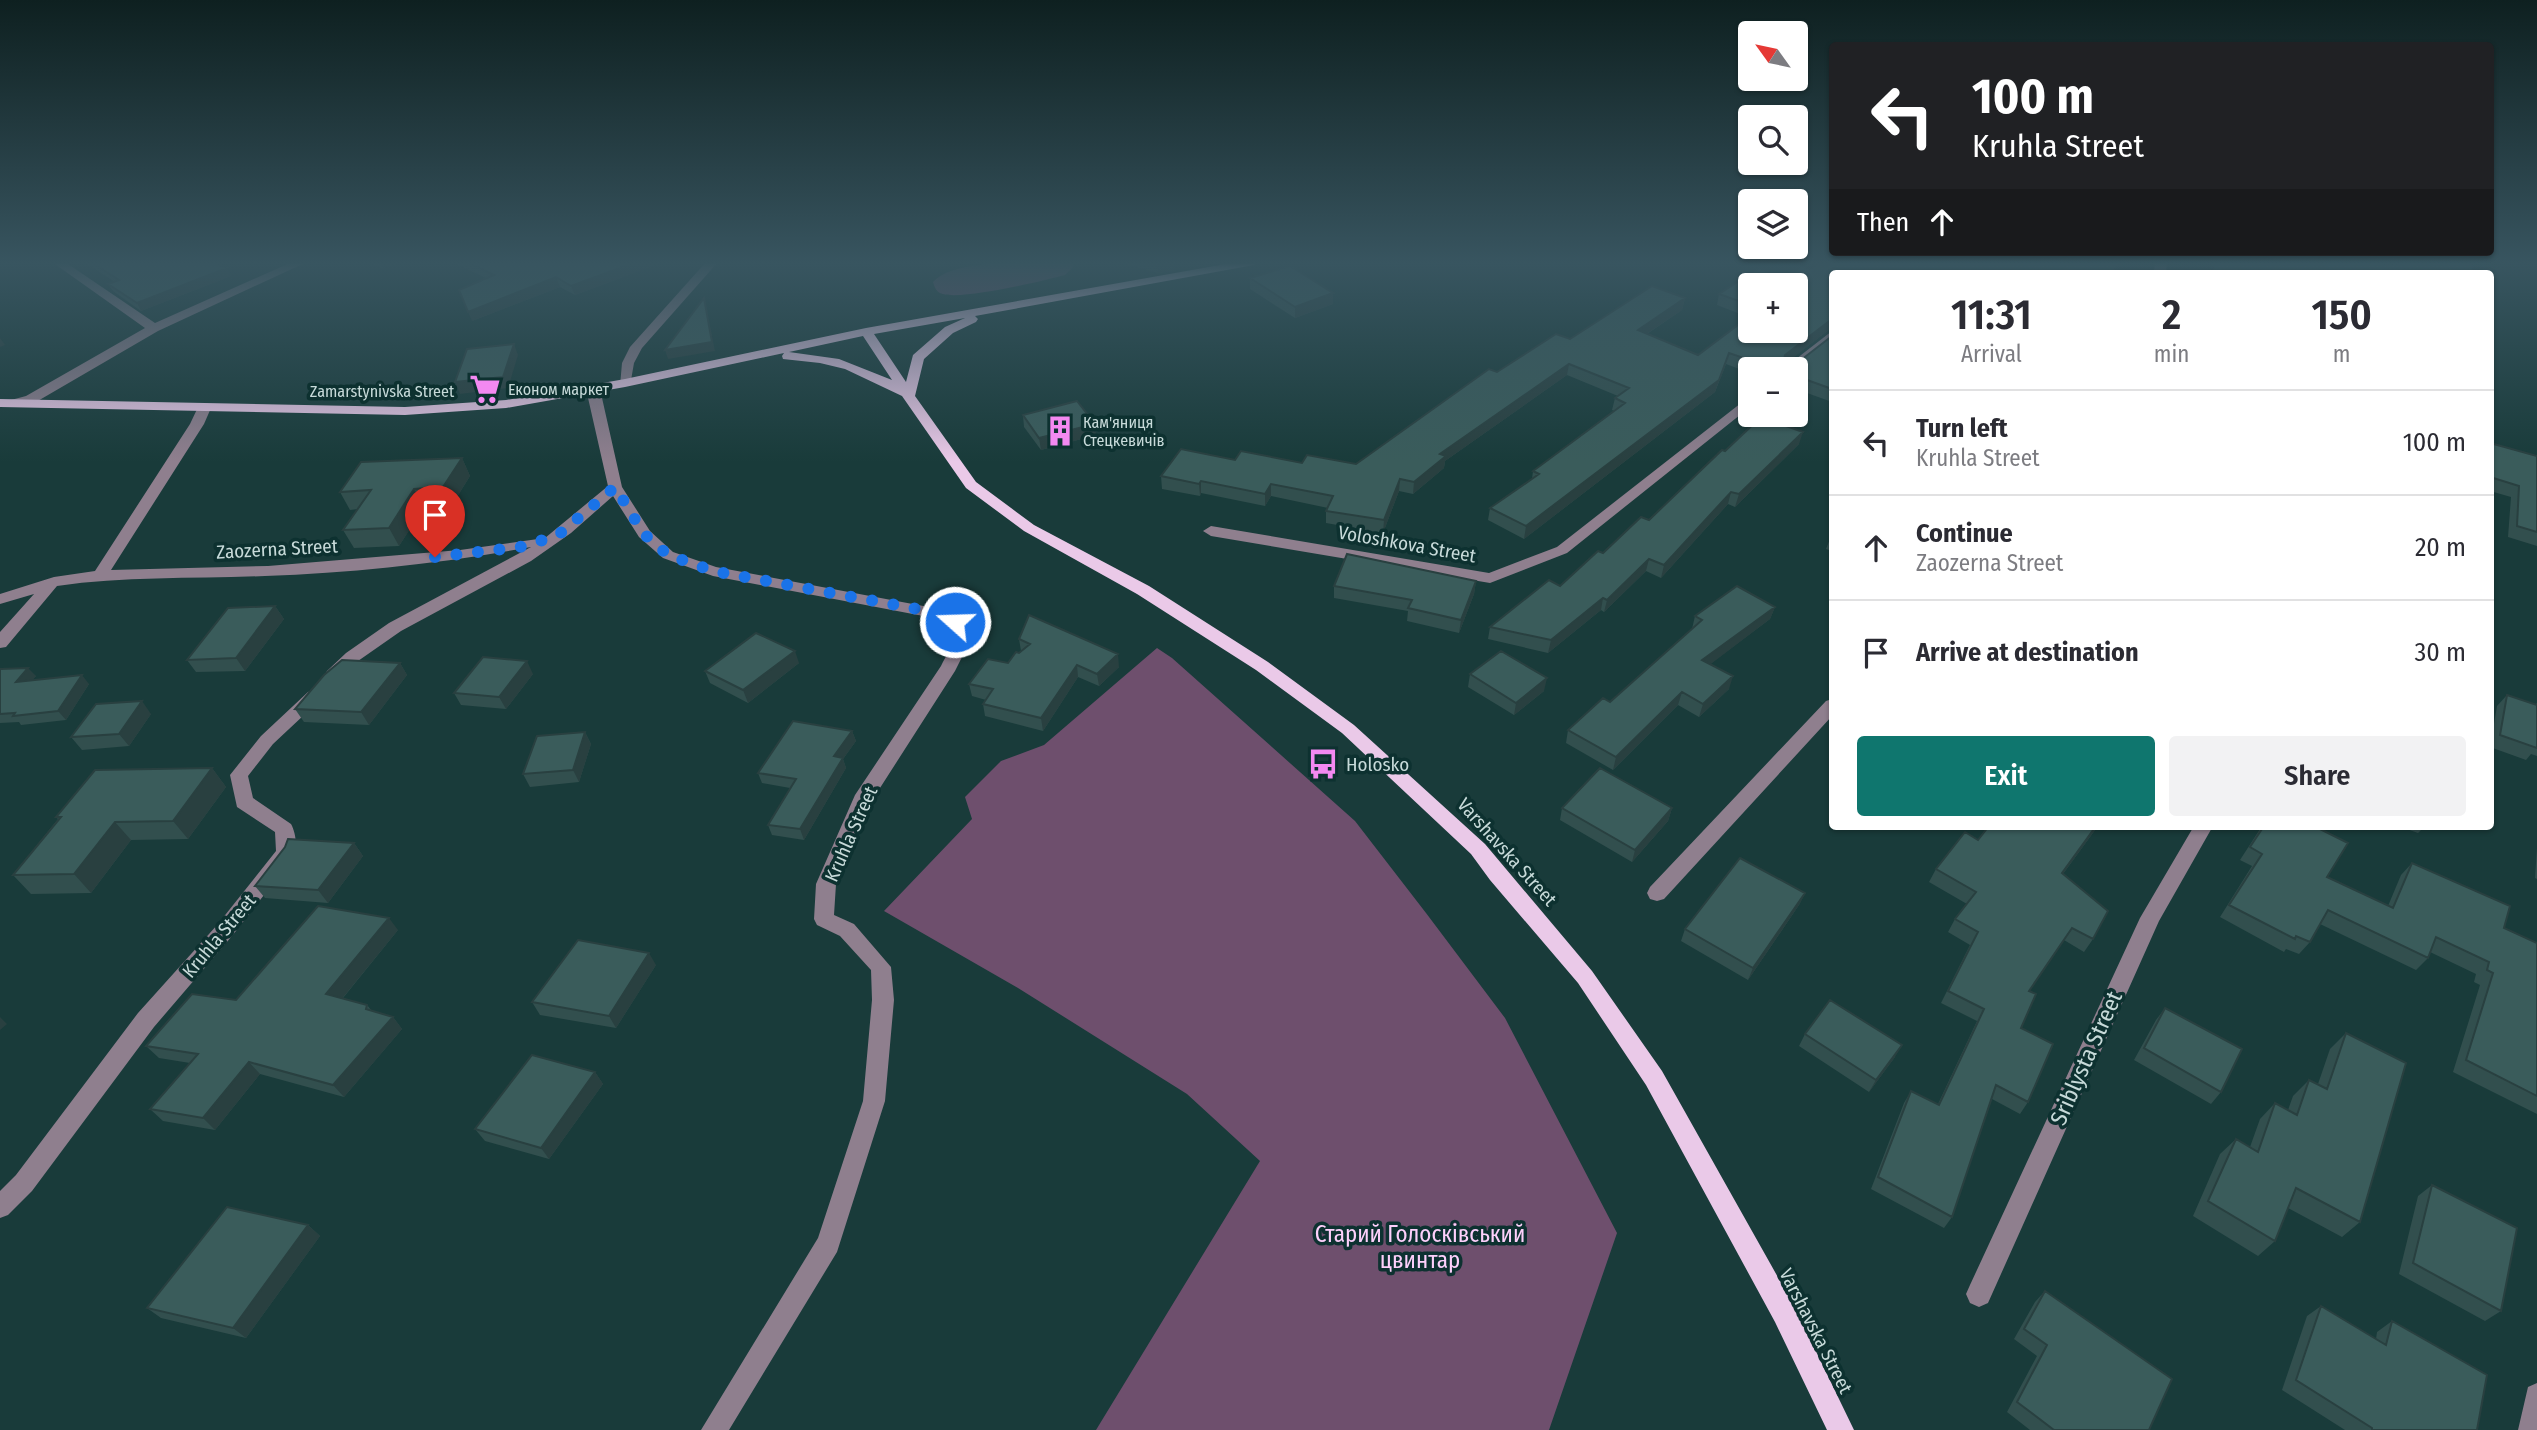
<!DOCTYPE html>
<meta charset="utf-8">
<style>
:root{--surface:#fff;--page:#f2f2f3;--text:#2b2b33;--muted:#7c7c81;--line:#e1e1e2;--accent:#0f766e}
body{margin:0;font-family:"Fira Sans Condensed",sans-serif;background:var(--page);color:var(--text);height:100vh;display:flex;flex-direction:column;font-size:26px;white-space:nowrap}
*{box-sizing:border-box;margin:0}
p{font-size:23px;color:var(--muted)}
.icon{flex:none;width:38px;height:38px;fill:none;stroke:currentColor;stroke-width:2;stroke-linecap:round;stroke-linejoin:round}
.map{position:relative;flex:1;overflow:hidden}
.side{position:absolute;left:1829px;top:270px;width:665px;height:560px;display:flex;flex-direction:column;background:var(--surface);border-radius:7px;box-shadow:0 2px 5px #0004}
.side>*{flex:none}
.guide{position:absolute;left:1829px;top:42px;width:665px;height:214px;border-radius:7px;box-shadow:0 2px 5px #0004;background:#202124;color:#fff;overflow:hidden}
.needle{width:46px;rotate:303deg}
.controls{position:absolute;left:1738px;top:21px;display:grid;gap:14px}
.controls a{display:grid;place-items:center;width:70px;height:70px;border-radius:7px;background:var(--surface);box-shadow:0 2px 5px #0004;font-size:35px}
.pin{position:absolute;display:grid;place-items:center;width:60px;height:60px;color:#fff;margin:-72px -30px;border-radius:50% 50% 50% 0;rotate:-45deg;box-shadow:0 0 7px #0007}
.pin .icon{rotate:45deg}
.me{position:absolute;width:77px;margin:-38px;rotate:290deg;stroke-linejoin:round;filter:drop-shadow(0 0 5px #0008)}
.turn{display:flex;align-items:center;gap:24px;height:147px;padding:0 28px;font-size:32px}
.turn .icon{width:91px;height:91px;stroke-width:2.5}
.turn b{display:block;font-size:49px;line-height:60px}
.then{display:flex;align-items:center;height:66px;padding:0 28px;background:#0003;gap:14px;font-size:26px}
.eta{display:flex;justify-content:space-evenly;align-items:center;height:119px;text-align:center}
.eta b{font-size:42px;font-weight:600;line-height:49px}
.button{display:flex;gap:14px;margin-top:auto;padding:14px 28px}
.button a{flex:1;height:80px;border-radius:7px;background:var(--accent);color:#fff;font-size:28px;font-weight:600;line-height:80px;text-align:center}
.button a+a{background:var(--page);color:var(--text)}
ul{padding:0;list-style:none}
li{display:flex;align-items:center;gap:21px;height:105px;padding:0 28px;border-top:2px solid var(--line)}
li div{flex:1}
li b{display:block;font-size:26px}
li em{font-style:normal}
.map>svg:first-child{display:block}
.green{fill:#6e4f6d}
.lines{fill:none;stroke-linecap:round;stroke-linejoin:round}
.minor{fill:#8f7f8e;fill-rule:evenodd}
.major{fill:#eac9e8;fill-rule:evenodd}
.wall{fill:#324f4e;fill-rule:evenodd}
.shaded-wall{fill:#294040}
.building{fill:#3a5c5b;stroke:#294040;stroke-width:2}
.route{stroke:#1a73e8;stroke-width:12;stroke-dasharray:0 21.6}
.labels{text-anchor:middle;dominant-baseline:central;stroke-width:7;stroke-linejoin:round;paint-order:stroke}
.far-poi-label{font-size:16px;fill:#c7dad9;stroke:#0d3130;text-anchor:start}
.far-street-label{font-size:16px;fill:#c7dad9;stroke:#0d3130}
.street-label{font-size:19px;fill:#c7dad9;stroke:#0d3130}
.poi-label{font-size:19px;fill:#c7dad9;stroke:#0d3130;text-anchor:start}
.near-street-label{font-size:23px;fill:#c7dad9;stroke:#0d3130}
.near-park-label{font-size:23px;fill:#fdd0fb;stroke:#0d3130}
</style>
<div class="map">
<svg width="2537" height="1430" viewBox="0 0 2537 1430">
<rect width="100%" height="100%" fill="#193b3a"/>
<path class="green" d="M1003,262H1072L1074,266L1065,275C1043,281 963,300 943,294C936,292 935,288 933,282C949,265 981,266 1003,262Z
M1157,648L1172,658L1355,821L1426,913L1505,1018L1617,1233L1549,1430H1096L1260,1161L1187,1094L1018,988L884,911L972,819L965,797L1001,761L1044,745Z"/>
<g class="lines">
<path class="minor" d="M52,262H65L155,323L292,262H307L158,331L36,402L11,406V400L26,396L145,328Z
M706,262H718L642,348L634,363L630,386H620L622,363L630,347Z
M2155,262H2167L2166,273H2154Z
M1832,331V341L1796,370L1783,369Z
M593,385L600,389L622,487L650,531L673,552L716,567L950,611L961,618L969,631V643L955,671L871,802L836,884L834,915L854,924L891,967L894,1000L885,1101L837,1252L729,1430H701L818,1238L863,1101L872,1000L871,970L840,936L817,925L814,919L816,884L855,795L941,666C951,646 962,634 939,619L713,576L663,558L639,537L613,496L571,533L531,561L401,631L358,661L339,679H327L325,675L327,671L346,653L389,623L531,547C444,563 354,573 265,576C196,579 126,576 57,586L6,647L0,648V632L34,594L0,604V594L54,577L95,571L190,424L199,405H209L211,408L204,424L111,570L268,566L460,550L545,538L608,486L586,389Z
M1750,396V407L1567,553L1490,583L1211,536L1203,531L1211,526L1489,573L1557,547Z
M314,690L320,692L323,696L320,700L273,744L248,776L253,798L291,824C296,833 298,849 293,858L232,936L154,1027L32,1191L8,1215L0,1218V1191L16,1175L138,1013L218,924L276,851L275,832L237,807L230,775L261,736L308,692Z
M1832,699V716L1664,899L1657,901L1650,899L1647,893L1650,887L1826,701Z
M2194,826H2213L2159,921L1988,1303L1979,1307L1970,1303L1966,1294L1970,1285L2140,918Z
M2537,1383V1430H2518L2528,1387Z"/>
<path class="major" d="M1237,262H1260L1254,265L975,316L978,319L976,322L953,333L924,359L915,396L976,482L1034,525L1149,586L1268,662L1354,725L1485,844L1592,971L1662,1071L1793,1304L1854,1430H1827L1775,1322L1646,1085L1578,983L1490,880L1471,854L1342,733L1256,670L1137,594L1024,531L966,488L902,396L845,369L820,363L783,359L782,356L784,353L625,387L506,408L405,415L0,407V399L405,407L506,400L625,379L866,328ZM965,318L945,327L913,355L906,382L874,334ZM863,336L892,380L839,359L789,352Z"/>
</g>
<path class="wall" d="M84,262H211L227,268L231,276L141,311L113,291L108,284L115,282Z
M366,262H401L383,268Z
M452,262H663L575,295L560,287L472,321L486,278Z
M1120,262H1173L1174,271L1158,273Z
M1820,262H2123L2115,273H1832V329H1830L1791,359L1801,360L1832,336V402L1796,389V369H1750V373L1726,364L1715,392L1524,539L1488,520L1490,508L1532,479L1533,471L1614,411L1612,410L1615,398L1618,396L1567,375L1445,461L1444,468L1413,494L1399,491L1383,533L1326,523V511L1328,508L1271,496L1265,506L1201,493L1200,496L1162,489L1161,476L1181,449L1235,460L1241,451L1302,463L1307,455L1356,464L1489,369L1497,372L1556,334L1570,339L1652,286L1685,298L1682,310L1647,334L1698,355L1748,317L1717,305L1719,294L1759,268L1785,278L1802,266L1810,269ZM1750,285H1796V331H1750Z
M2213,262H2382L2383,265H2389L2388,262H2470L2473,273H2209Z
M1250,278L1333,293V304L1295,318L1250,289Z
M1023,415L1096,435L1041,450L1024,427Z
M2490,443L2537,456V546L2508,537L2511,497L2490,491Z
M1799,444L1735,507L1728,504L1661,578L1646,571L1604,612L1601,610L1548,653L1488,639L1490,627L1560,586L1649,520L1725,451Z
M462,458L470,476L452,505L424,507L399,546L354,548L343,530L358,509L350,510L340,492Z
M1832,534V551L1826,549Z
M1476,581L1474,594L1459,633L1407,621L1408,611L1334,598V586Z
M275,606L284,619L245,671L196,672L187,660Z
M1775,607L1770,619L1710,664L1729,689L1699,717L1678,705L1613,770L1566,743L1568,730L1610,702L1692,629L1695,616Z
M1019,639L1119,667L1099,686L1078,677L1043,731L985,716L983,704L986,700L972,696L969,684L1008,663L1021,651Z
M400,663L407,675L369,725L304,722L295,709Z
M799,663L748,703L710,683L705,671Z
M0,669L36,676L32,680L89,684L66,720L21,725L19,722L0,723Z
M533,674L506,709L461,705L454,693Z
M1470,674L1544,691L1514,715L1468,687Z
M2507,695L2535,705L2537,703V756L2531,754L2526,760L2490,747L2497,706Z
M151,714L129,746L82,750L71,737Z
M852,731L856,741L843,759L846,768L804,840L772,835L768,825L790,788L762,783L758,773Z
M585,732L591,744L579,782L530,787L523,774Z
M212,768L226,787L188,839L131,840L91,893L31,894L13,875L58,819L56,817Z
M1562,808H1672L1668,821L1632,862L1560,820Z
M1989,826H2098L2063,874L2093,939L2084,952L2064,940L2029,991L2021,1028L2028,1102L2020,1114L1992,1099L1952,1217L1944,1228L1871,1189L1904,1103L1911,1091L1938,1104L1977,1021L1941,1003L1970,945L1948,932L1955,919L1967,904L1929,882L1936,869L1978,840Z
M2262,826H2314L2327,877L2388,906L2401,875L2412,863L2504,928L2537,943V1114L2453,1072L2480,985L2474,982L2476,974L2430,952L2428,958L2416,970L2320,924L2310,942L2299,954L2286,949L2284,952L2220,917L2252,866L2240,860Z
M2398,826H2425L2418,833Z
M354,843L363,856L328,903L265,898L255,886Z
M2537,848V879L2535,878Z
M1805,893L1799,905L1748,980L1681,941L1685,929Z
M398,930L343,998L367,1005L372,1011L393,1017L402,1029L344,1097L260,1074L215,1130L163,1121L150,1109L190,1063L159,1058L146,1046L236,1000Z
M656,965L616,1028L540,1015L532,1002Z
M2165,1008L2221,1092L2211,1104L2134,1060L2156,1020Z
M2346,1033L2360,1222L2342,1237L2288,1208L2275,1241L2258,1256L2193,1216L2220,1154L2236,1139L2250,1147L2260,1119L2275,1103L2288,1110L2293,1096L2309,1080L2318,1084L2330,1049Z
M1805,1034L1895,1057L1869,1092L1799,1046Z
M595,1072L603,1084L549,1159L485,1141L475,1129Z
M2432,1185L2501,1311L2485,1321L2399,1274L2418,1196Z
M308,1225L320,1236L246,1338L161,1318L147,1308Z
M2045,1291L2149,1430H2030L2007,1412L2037,1356L2014,1339L2035,1302Z
M2321,1306L2376,1339L2377,1332L2392,1321L2477,1430H2345L2282,1390L2307,1316Z"/>
<path class="shaded-wall" d="M380,262H401L383,268Z
M636,262H663L575,295L571,286Z
M1157,262H1173L1174,271L1158,273Z
M2120,262H2123L2115,273H2112Z
M227,268L231,276L141,311L137,303Z
M556,277L560,287L472,321L468,312Z
M1333,293V304L1295,318V307Z
M704,298L706,307L715,351L668,359L665,350Z
M1685,298L1682,310L1636,341L1638,330Z
M1832,319L1830,329L1781,367L1785,355Z
M0,338L5,345L0,347Z
M514,344L518,355L508,388L460,394L455,382Z
M1729,353L1715,392L1524,539L1526,526Z
M1569,364L1567,375L1445,461L1444,468L1413,494L1414,482L1440,454Z
M1095,424L1096,435L1041,450L1039,438Z
M1803,432L1799,444L1735,507L1739,494Z
M462,458L470,476L452,505L443,487Z
M1400,479L1399,491L1383,533L1384,520Z
M1201,481V493L1200,496L1199,484Z
M1271,484V496L1265,506V494Z
M414,489L424,507L399,546L389,528Z
M1731,492L1728,504L1661,578L1664,565Z
M1649,559L1646,571L1604,612L1607,600Z
M1476,581L1474,594L1459,633L1461,620Z
M1603,598L1601,610L1548,653L1551,640Z
M275,606L284,619L245,671L236,658Z
M1775,607L1770,619L1699,673L1702,660Z
M795,651L799,663L748,703L743,690Z
M1118,654L1119,667L1099,686L1097,674Z
M527,661L533,674L506,709L499,697Z
M400,663L407,675L369,725L361,712Z
M1077,665L1078,677L1043,731L1041,718Z
M28,668L36,676L24,691L16,682Z
M82,675L89,684L66,720L58,711Z
M1733,676L1729,689L1699,717L1703,704Z
M1547,678L1544,691L1514,715L1516,703Z
M1682,692L1678,705L1613,770L1616,757Z
M142,701L151,714L129,746L119,734Z
M852,731L856,741L843,759L846,768L804,840L800,829L834,756Z
M585,732L591,744L579,782L573,770Z
M212,768L226,787L188,839L173,821Z
M1672,808L1668,821L1632,862L1635,850Z
M115,822L131,840L91,893L74,874Z
M2096,826H2098L2054,886L2062,873Z
M354,843L363,856L328,903L318,890Z
M1805,893L1799,905L1748,980L1753,968Z
M389,918L398,930L336,1006L326,994Z
M649,953L656,965L616,1028L609,1016Z
M0,1017L7,1024L0,1030Z
M393,1017L402,1029L344,1097L333,1085Z
M1902,1045L1895,1057L1869,1092L1876,1080Z
M249,1062L260,1074L215,1130L203,1118Z
M595,1072L603,1084L549,1159L541,1148Z
M308,1225L320,1236L246,1338L233,1328Z"/>
<path class="building" d="M91,262H211L227,268L137,303L108,284L119,280Z
M467,262H636L571,286L556,277L468,312L459,290L494,275Z
M1820,262H2120L2112,273H1832V319L1785,355L1784,359L1801,360L1832,336V389L1796,376V369H1776L1729,353L1719,380L1526,526L1490,508L1539,474L1533,471L1625,403L1615,398L1629,388L1569,364L1440,454L1446,456L1414,482L1400,479L1384,520L1326,511L1333,496L1271,484L1265,494L1201,481L1199,484L1161,476L1181,449L1235,460L1241,451L1302,463L1307,455L1356,464L1489,369L1497,372L1556,334L1570,339L1652,286L1685,298L1638,330L1698,355L1750,316V331H1796V285H1750V305L1719,294L1759,268L1785,278L1802,266L1810,269Z
M2215,262H2382L2383,265L2398,264V262H2470L2473,268V273H2211Z
M1290,266L1333,293L1295,307L1250,278Z
M704,298L712,342L665,350Z
M514,344L503,377L455,382L467,349Z
M1077,401L1095,424L1039,438L1023,415Z
M1761,417L1803,432L1739,494L1731,492L1664,565L1649,559L1607,600L1603,598L1551,640L1490,627L1549,580L1560,586L1598,551L1603,553L1641,517L1649,520L1722,450L1725,451Z
M2490,443L2537,456V532L2517,526L2519,486L2490,477Z
M462,458L443,487L414,489L389,528L343,530L371,490L340,492L361,462Z
M1347,554L1476,581L1461,620L1408,608L1412,600L1334,586Z
M1737,586L1775,607L1702,660L1733,676L1703,704L1682,692L1616,757L1568,730L1603,698L1610,702L1702,620L1695,616Z
M275,606L236,658L187,660L228,608Z
M1029,615L1118,654L1097,674L1077,665L1041,718L983,704L993,689L969,684L988,659L1008,663L1016,652L1019,653L1030,644L1019,639Z
M756,633L795,651L743,690L705,671Z
M1501,651L1547,678L1516,703L1470,674Z
M483,657L527,661L499,697L454,693Z
M342,660L400,663L361,712L295,709L324,675Z
M28,668L16,682L82,675L58,711L13,716L15,713L0,714V669Z
M2507,695L2537,705V748L2500,735Z
M142,701L119,734L71,737L96,704Z
M793,721L852,731L834,756L843,758L800,829L768,825L796,779L758,773Z
M585,732L573,770L523,774L537,736Z
M212,768L173,821L115,822L74,874L13,875L61,817H56L95,770Z
M1600,768L1672,808L1635,850L1562,808Z
M1989,826H2096L2062,873L2108,911L2093,939L2072,928L2029,991L2036,994L2021,1028L2053,1044L2028,1102L1996,1085L1952,1217L1878,1177L1911,1091L1939,1105L1984,1009L1948,991L1978,932L1955,919L1976,892L1936,869L1965,832L1978,840Z
M2264,826H2314L2348,843L2327,877L2393,908L2412,863L2510,906L2504,928L2537,943V1096L2466,1060L2493,973L2487,970L2489,962L2436,937L2428,958L2328,910L2310,942L2296,936L2295,939L2229,905L2262,854L2250,847Z
M288,839L354,843L318,890L255,886L285,847Z
M1740,858L1805,893L1753,968L1685,929Z
M318,906L389,918L326,994L367,1005L366,1009L393,1017L333,1085L249,1062L203,1118L150,1109L198,1054L146,1046L192,994L236,1000Z
M578,940L649,953L609,1016L532,1002Z
M1830,1000L1902,1045L1876,1080L1805,1034Z
M2165,1008L2242,1049L2221,1092L2144,1048Z
M2346,1033L2406,1063L2360,1222L2296,1188L2275,1241L2208,1201L2236,1139L2258,1152L2275,1103L2297,1115L2309,1080L2327,1089Z
M532,1055L595,1072L541,1148L475,1129Z
M2432,1185L2517,1228L2501,1311L2413,1263Z
M227,1207L308,1225L233,1328L147,1308Z
M2045,1291L2172,1379L2149,1430H2054L2017,1402L2047,1345L2024,1329Z
M2321,1306L2386,1345L2392,1321L2487,1375L2477,1430H2372V1428L2296,1380Z"/>
<linearGradient id="sky" x2="0" y2="1"><stop stop-color="#0e2020"/><stop offset="0.57" stop-color="#385560"/><stop offset="1" stop-color="#385560" stop-opacity="0"/></linearGradient>
<rect width="2537" height="462" fill="url(#sky)"/>
<g class="lines">
<path class="route" d="M435,557L520,547L557,536L615,487L644,534L668,555L713,571L944,614L955,622"/>
</g>
<defs>
<g id="supermarket-bare" transform="scale(2.415)"><path d="M-6-5.5h2.5l.6 2H6L4.5 2H-2.5L-4.4-4H-6ZM-1.5 3.2a1.3 1.3 0 1 0 .1 0ZM3 3.2a1.3 1.3 0 1 0 .1 0Z" fill="#f389f1" stroke="#0d3130" stroke-width="2.5" paint-order="stroke"/></g>
<g id="building-bare" transform="scale(2.415)"><path d="M-4-6H4V6H1V3H-1V6H-4ZM-2.5-4.3h1.7v1.8h-1.7ZM.8-4.3h1.7v1.8H.8ZM-2.5-1h1.7V.8h-1.7ZM.8-1h1.7V.8H.8Z" fill="#f389f1" stroke="#0d3130" stroke-width="2.5" paint-order="stroke"/></g>
<g id="bus-bare" transform="scale(2.415)"><path d="M-5-6H5V4H4V6H2V4H-2V6H-4V4H-5ZM-3.5-4V0h7V-4ZM-3.5 1.2v1.5H-2V1.2ZM2 1.2v1.5H3.5V1.2Z" fill="#f389f1" stroke="#0d3130" stroke-width="2.5" paint-order="stroke"/></g>
</defs>
<g fill-rule="evenodd">
<use href="#supermarket-bare" x="485" y="389"/>
<use href="#building-bare" x="1060" y="431"/>
<use href="#bus-bare" x="1323" y="764"/>
</g>
<g class="labels">
<g class="far-poi-label">
<text x="508" y="389">Економ маркет</text>
<text x="1083" y="422">Кам'яниця<tspan x="1083" dy="18">Стецкевичів</tspan></text>
</g>
<g class="far-street-label">
<text x="382" y="391">Zamarstynivska Street</text>
</g>
<g class="street-label">
<text transform="translate(1407 544) rotate(10)">Voloshkova Street</text>
<text transform="translate(277 549) rotate(-3)">Zaozerna Street</text>
<text transform="translate(851 834) rotate(-66)">Kruhla Street</text>
<text transform="translate(1507 852) rotate(48)">Varshavska Street</text>
<text transform="translate(219 936) rotate(-50)">Kruhla Street</text>
<text transform="translate(1816 1331) rotate(63)">Varshavska Street</text>
</g>
<g class="poi-label">
<text x="1346" y="764">Holosko</text>
</g>
<g class="near-street-label">
<text transform="translate(2086 1058) rotate(-66)">Sriblysta Street</text>
</g>
<g class="near-park-label">
<text x="1420" y="1234">Старий Голосківський<tspan x="1420" dy="26">цвинтар</tspan></text>
</g>
</g>
</svg>
<div class="controls">
<a><svg class="needle" viewBox="-14 -14 28 28"><path d="M0-13l5 13h-10z" fill="#e53935"/><path d="M0 13l5-13h-10z" fill="#7c7c81"/></svg></a>
<a><svg class="icon" aria-label="search" viewBox="0 0 24 24"><circle cx="10" cy="10" r="6"/><path d="M15 15l6 6"/></svg></a>
<a><svg class="icon" aria-label="layers" viewBox="0 0 24 24"><path d="M12 4l9 5-9 5-9-5zM3 14l9 5 9-5"/></svg></a>
<a>+</a>
<a>−</a>
</div>
<div class="pin" style="left:435px;top:557px;background:#d93025"><svg class="icon" aria-label="arrive" viewBox="0 0 24 24"><path d="M6 21V4h12l-3 4 3 4H6"/></svg></div>
<svg class="me" style="left:955px;top:622px" viewBox="-20 -20 40 40"><circle r="17" fill="#1a73e8" stroke="#fff" stroke-width="3"/><path d="M0-11L8 9 0 5-8 9z" fill="#fff"/></svg>
<div class="guide">
<div class="turn"><svg class="icon" aria-label="left" viewBox="0 0 24 24"><path d="M17 20v-9H6M10 6l-5 5 5 5"/></svg><div><b>100 m</b>Kruhla Street</div></div>
<div class="then">Then<svg class="icon" aria-label="ahead" viewBox="0 0 24 24"><path d="M12 20V5M6 11l6-6 6 6"/></svg></div>
</div>
<section class="side">
<div class="eta">
<div><b>11:31</b><p>Arrival</p></div>
<div><b>2</b><p>min</p></div>
<div><b>150</b><p>m</p></div>
</div>
<ul>
<li><svg class="icon" aria-label="left" viewBox="0 0 24 24"><path d="M17 20v-9H6M10 6l-5 5 5 5"/></svg><div><b>Turn left</b><p>Kruhla Street</p></div><em>100 m</em></li>
<li><svg class="icon" aria-label="ahead" viewBox="0 0 24 24"><path d="M12 20V5M6 11l6-6 6 6"/></svg><div><b>Continue</b><p>Zaozerna Street</p></div><em>20 m</em></li>
<li><svg class="icon" aria-label="arrive" viewBox="0 0 24 24"><path d="M6 21V4h12l-3 4 3 4H6"/></svg><div><b>Arrive at destination</b></div><em>30 m</em></li>
</ul>
<div class="button"><a>Exit</a><a>Share</a></div>
</section>
</div>
